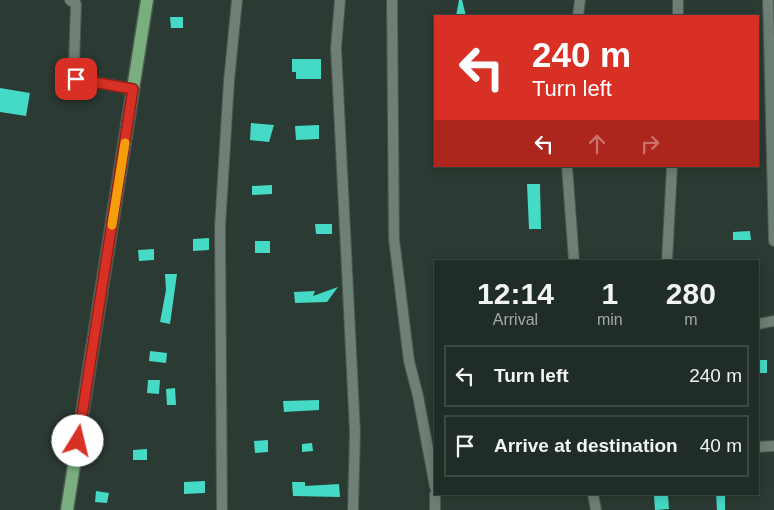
<!DOCTYPE html>
<style>
:root{--surface:#202c26;--page:#2d3832;--text:#f1f3f6;--muted:#a2a7a7;--line:#3d4843}
body{margin:0;font-family:Helvetica,sans-serif;background:var(--page);color:var(--text);height:100vh;display:flex;flex-direction:column;font-size:19px;white-space:nowrap}
*{box-sizing:border-box;margin:0}
p{font-size:16px;color:var(--muted)}
.icon{flex:none;width:28px;height:28px;fill:none;stroke:currentColor;stroke-width:2;stroke-linecap:round;stroke-linejoin:round}
.map{position:relative;flex:1;overflow:hidden}
.panel{position:absolute;left:434px;top:260px;width:325px;height:235px;display:flex;flex-direction:column;background:var(--surface);border-radius:0px;box-shadow:0 2px 12px #0003,0 0 0 1px var(--line)}
.panel>*{flex:none}
.banner{position:absolute;left:434px;top:15px;width:325px;height:152px;border-radius:0px;box-shadow:0 2px 12px #0003,0 0 0 1px var(--line);background:#d93025;color:#fff;overflow:hidden}
.pin{position:absolute;display:grid;place-items:center;width:42px;height:42px;color:#fff;margin:-21px;border-radius:10px;box-shadow:0 2px 8px #0006}
.me{position:absolute;width:55px;margin:-28px;rotate:9deg;stroke-linejoin:round;filter:drop-shadow(0 0 4px #0008)}
.turn{display:flex;align-items:center;gap:18px;height:105px;padding:0 15px;font-size:22px}
.turn .icon{width:65px;height:65px;stroke-width:2.5}
.turn b{display:block;font-size:35px;line-height:42px}
.lanes{display:flex;align-items:center;height:48px;padding:0 15px;background:#0003;justify-content:center;gap:25px;direction:ltr}
.lanes .off{opacity:.35}
.eta{display:flex;justify-content:space-evenly;align-items:center;height:85px;text-align:center}
.eta b{font-size:30px;font-weight:800;line-height:35px}
ul{padding:0;list-style:none}
li{display:flex;align-items:center;gap:15px;height:62px;margin:0 10px 8px;padding:0 5px;border:2px solid var(--line);border-radius:0px}
li div{flex:1}
li b{display:block;font-size:19px}
li em{font-style:normal}
.map>svg:first-child{display:block}
.building{fill:#45dac5}
.lines{fill:none;stroke-linecap:round;stroke-linejoin:round}
.minor-casing{stroke:#4b5851;stroke-width:12}
.major-casing{stroke:#4b5851;stroke-width:15}
.minor{stroke:#6e7f76;stroke-width:10}
.major{stroke:#79af7e;stroke-width:12}
.route-casing{stroke:#8d1f18;stroke-width:12}
.route{stroke:#d93025;stroke-width:9}
.slow{stroke:#f59e0b;stroke-width:9}
</style>
<div class="map">
<svg width="774" height="510" viewBox="0 0 774 510">
<rect width="100%" height="100%" fill="#2b3a32"/>
<path class="building" d="M459,0H462L466,16H456Z
M170,17H183V28H171Z
M292,59H321V79H296V72H292Z
M0,88L30,93L26,116L0,112Z
M251,123L274,125L269,142L250,140Z
M319,125V139L296,140L295,126Z
M527,184H540L541,229H529Z
M272,185V194L252,195V186Z
M315,224H332V234H316Z
M750,231L751,240H733V232Z
M209,238V250L193,251V239Z
M255,241H270V253H255Z
M154,249V260L139,261L138,250Z
M165,274H177L170,324L160,322L166,290Z
M338,287L327,302L295,303L294,292L315,291L313,296Z
M150,351L167,353L166,363L149,361Z
M758,360H767V373H758Z
M148,380H160L159,394L147,393Z
M175,388L176,405H167L166,389Z
M319,400V410L284,412L283,401Z
M268,440V452L255,453L254,441Z
M312,443L313,451L302,452V444Z
M147,449V460H133V450Z
M205,481V493L184,494V482Z
M292,482H305V486L339,484L340,497L293,496Z
M96,491L109,493L107,503L95,502Z
M716,494H725V510H717Z
M668,495L669,509L655,510L654,496Z"/>
<g class="lines">
<g class="minor-casing">
<path id="minor" d="M70,0L76,4L74,65L77,79L133,89
M340,0L336,48L355,432L353,510
M392,0L394,239L409,361L418,396L435,487
M678,0V16
M768,0L774,241
M578,16L580,0
M567,166L574,261
M667,261L672,166
M758,324L774,321
M758,447L774,446
M593,494L596,510
M222,510L220,227L229,81L237,0
M435,510V494"/>
</g>
<g class="major-casing">
<path id="major" d="M67,510L147,0"/>
</g>
<use href="#minor" class="minor"/>
<use href="#major" class="major"/>
</g>
<g class="lines">
<g class="route-casing">
<path id="route" d="M76,79L133,89L78,441"/>
</g>
<use href="#route" class="route"/>
<path class="slow" d="M112,225L125,143"/>
</g>
</svg>
<div class="pin" style="left:76px;top:79px;background:#d93025"><svg class="icon" aria-label="arrive" viewBox="0 0 24 24"><path d="M6 21V4h12l-3 4 3 4H6"/></svg></div>
<svg class="me" style="left:78px;top:441px" viewBox="-20 -20 40 40"><circle r="19" fill="#fff"/><path d="M0-13L10 11 0 6-10 11z" fill="#d93025"/></svg>
<div class="banner">
<div class="turn"><svg class="icon" aria-label="left" viewBox="0 0 24 24"><path d="M17 20v-9H6M10 6l-5 5 5 5"/></svg><div><b>240 m</b>Turn left</div></div>
<div class="lanes"><svg class="icon" aria-label="left" viewBox="0 0 24 24"><path d="M17 20v-9H6M10 6l-5 5 5 5"/></svg><svg class="icon off" aria-label="ahead" viewBox="0 0 24 24"><path d="M12 20V5M6 11l6-6 6 6"/></svg><svg class="icon off" aria-label="right" viewBox="0 0 24 24"><path d="M7 20v-9h11M14 6l5 5-5 5"/></svg></div>
</div>
<section class="panel">
<div class="eta">
<div><b>12:14</b><p>Arrival</p></div>
<div><b>1</b><p>min</p></div>
<div><b>280</b><p>m</p></div>
</div>
<ul>
<li><svg class="icon" aria-label="left" viewBox="0 0 24 24"><path d="M17 20v-9H6M10 6l-5 5 5 5"/></svg><div><b>Turn left</b></div><em>240 m</em></li>
<li><svg class="icon" aria-label="arrive" viewBox="0 0 24 24"><path d="M6 21V4h12l-3 4 3 4H6"/></svg><div><b>Arrive at destination</b></div><em>40 m</em></li>
</ul>
</section>
</div>
